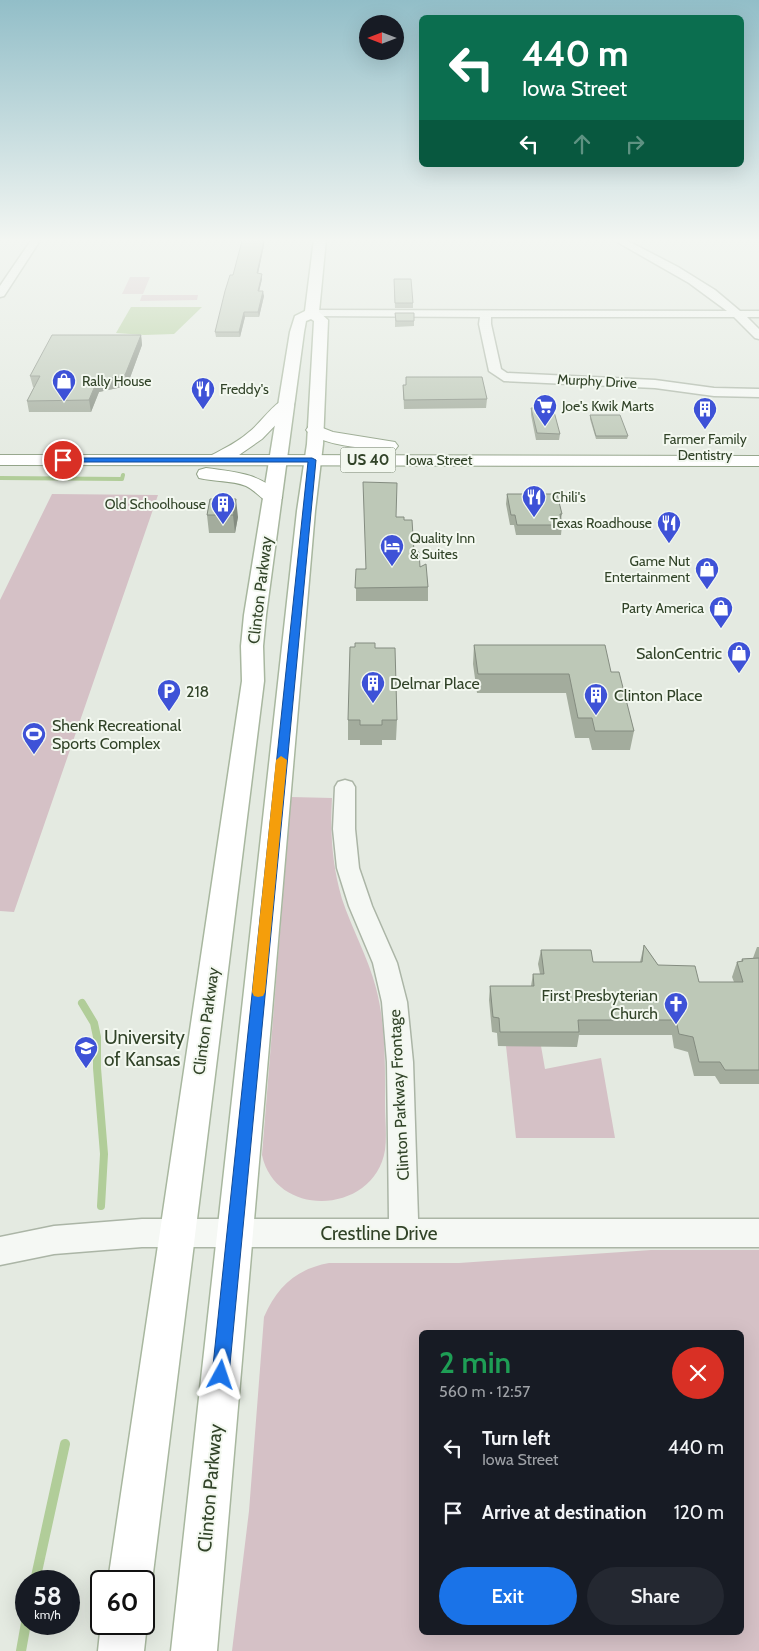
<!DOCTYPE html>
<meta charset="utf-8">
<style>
:root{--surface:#171b24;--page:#242831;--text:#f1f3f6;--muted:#9ea1a6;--accent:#1a73e8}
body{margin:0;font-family:Cabin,sans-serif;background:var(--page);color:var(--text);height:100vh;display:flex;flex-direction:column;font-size:19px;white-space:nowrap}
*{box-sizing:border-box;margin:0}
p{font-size:16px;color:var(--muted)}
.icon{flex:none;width:28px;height:28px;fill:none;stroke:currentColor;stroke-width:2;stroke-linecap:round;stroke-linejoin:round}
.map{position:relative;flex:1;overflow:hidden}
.details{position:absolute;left:419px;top:1330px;width:325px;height:305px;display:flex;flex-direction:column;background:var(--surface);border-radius:8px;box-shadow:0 5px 20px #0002}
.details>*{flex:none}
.hud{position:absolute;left:419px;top:15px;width:325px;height:152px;border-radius:8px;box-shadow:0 5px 20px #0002;background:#0b6e4f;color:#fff;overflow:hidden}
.needle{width:32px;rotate:270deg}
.controls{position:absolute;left:359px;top:15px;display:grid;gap:10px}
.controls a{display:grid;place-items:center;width:45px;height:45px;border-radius:50%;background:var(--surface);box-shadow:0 5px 20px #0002;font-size:25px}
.speed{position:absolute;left:15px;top:1570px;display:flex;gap:10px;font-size:25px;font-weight:700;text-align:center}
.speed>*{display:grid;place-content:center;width:65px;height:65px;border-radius:50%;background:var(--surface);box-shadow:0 5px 20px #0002;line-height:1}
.speed small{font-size:12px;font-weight:400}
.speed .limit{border:2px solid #111;border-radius:8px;background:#fff;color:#111}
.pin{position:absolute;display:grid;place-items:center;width:42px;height:42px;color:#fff;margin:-21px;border:2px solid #fff;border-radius:50%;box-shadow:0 1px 5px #0007}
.me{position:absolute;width:55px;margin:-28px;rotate:5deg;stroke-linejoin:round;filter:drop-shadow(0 0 4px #0008)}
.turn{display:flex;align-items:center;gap:18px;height:105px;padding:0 20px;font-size:22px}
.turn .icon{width:65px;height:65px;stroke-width:2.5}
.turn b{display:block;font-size:35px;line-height:42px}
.lanes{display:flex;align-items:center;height:48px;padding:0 20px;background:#0003;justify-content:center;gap:25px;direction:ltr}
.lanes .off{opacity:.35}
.round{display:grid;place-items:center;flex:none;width:52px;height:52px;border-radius:26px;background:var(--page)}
.overview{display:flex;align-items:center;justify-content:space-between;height:85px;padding:0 20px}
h1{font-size:30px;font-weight:600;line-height:38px;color:#1e9e55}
.cta{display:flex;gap:10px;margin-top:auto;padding:10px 20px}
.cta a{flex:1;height:58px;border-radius:30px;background:var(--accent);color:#fff;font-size:20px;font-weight:600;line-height:58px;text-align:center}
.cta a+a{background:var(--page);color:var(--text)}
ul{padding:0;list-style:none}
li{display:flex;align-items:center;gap:15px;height:65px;padding:0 20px}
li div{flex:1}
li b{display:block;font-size:19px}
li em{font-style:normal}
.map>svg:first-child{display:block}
.green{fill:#d5c1c6;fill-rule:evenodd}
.water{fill:#b1cd99}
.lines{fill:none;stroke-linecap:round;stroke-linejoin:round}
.stream-far2{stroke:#b1cd99;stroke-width:4}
.stream-far1{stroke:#b1cd99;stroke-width:8}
.stream{stroke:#b1cd99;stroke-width:10}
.minor-casing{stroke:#abb5a6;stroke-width:3}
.major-casing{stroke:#a8b79f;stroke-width:3}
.highway-casing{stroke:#91a287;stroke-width:2}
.minor{fill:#f5f8f4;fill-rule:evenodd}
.major{fill:#fff;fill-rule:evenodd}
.highway{fill:#fff;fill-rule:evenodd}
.wall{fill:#a3ac9d}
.shaded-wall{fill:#848c80}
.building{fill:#bdc8b7;stroke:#848c80}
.route{fill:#1a73e8;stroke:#114b97}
.slow{fill:#f59e0b}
.labels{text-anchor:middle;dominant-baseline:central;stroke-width:4;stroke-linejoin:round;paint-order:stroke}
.far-poi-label{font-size:14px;fill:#314328;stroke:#f3f8f0;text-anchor:start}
.far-street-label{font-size:14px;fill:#314328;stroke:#f3f8f0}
.shield{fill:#f3f8f0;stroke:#6b7964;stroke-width:1}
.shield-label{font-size:15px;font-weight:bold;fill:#314328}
.street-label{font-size:16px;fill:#314328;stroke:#f3f8f0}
.poi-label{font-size:16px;fill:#314328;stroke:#f3f8f0;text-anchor:start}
.near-poi-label{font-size:19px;fill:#314328;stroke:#f3f8f0;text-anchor:start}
.near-street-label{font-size:19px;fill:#314328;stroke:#f3f8f0}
</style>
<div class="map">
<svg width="759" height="1651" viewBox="0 0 759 1651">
<rect width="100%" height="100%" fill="#e4eae1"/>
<path class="green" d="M130,277H150L143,294H122Z
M142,295H198L197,300L140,301Z
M52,494L158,495L14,912L0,911V600Z
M291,797L332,798C330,832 332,865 342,899C352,929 368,957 376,988C386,1026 385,1065 385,1105C385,1119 387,1135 385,1150C375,1214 276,1220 262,1155Z
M506,1046H541L545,1069L601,1058L615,1138H516Z
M651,1250H759V1651H232L249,1511L264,1317C277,1287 296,1269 329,1263H459ZM421,1332H741V1632H421Z"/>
<path class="water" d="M131,307H202L174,334L144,335L116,333Z"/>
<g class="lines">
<path class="stream-far2" d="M0,478L122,479L123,475"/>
<path class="stream-far1" d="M82,1003L94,1023L97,1037V1068L104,1154L101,1206"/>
<path class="stream" d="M35,1581L65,1444
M21,1651L26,1623"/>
<g class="minor-casing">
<path id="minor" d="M32,239H41L4,296L0,297V286Z
M612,239H624L678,267L715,290L740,311H759V317H747L759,329V339L755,338L734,317H491V324L501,369L507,373L655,380L714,388L759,389V397L714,396L655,388L504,381L489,371L479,324L480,317L312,316L307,313L312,310L727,311L689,283Z
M345,780L352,782L355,787V829L359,868L372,906L397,963L407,1002L413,1062L418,1219H759V1247H142L54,1254L0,1265V1237L54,1226L142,1219H389L387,1062L382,1002L373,963L349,906L337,868L333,829L335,787L338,782Z"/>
</g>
<g class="major-casing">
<path id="major" d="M314,239H326L319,312L328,320L323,444L315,511L217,1651H171L297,511L307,444L314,321L311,319L306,321L304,332L266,615L263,646L264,681L152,1581L144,1598V1581H108L242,681L241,646L244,615L290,332L295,316L305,311Z
M144,1616L147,1624L144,1651H98L101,1623L144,1624Z"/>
</g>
<g class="highway-casing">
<path id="highway" d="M286,399L292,400L294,404L292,408L262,439L239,455L759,456V466L0,465V455H212C225,448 238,442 249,432C260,424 274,402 286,399Z
M315,425L333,432L395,442L398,446L395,450L389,451C369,448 318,446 306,430L309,426Z
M206,468C234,472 264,473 282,498L279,502C264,506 259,492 246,486C231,480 215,482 199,478L197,474L199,470Z"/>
</g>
<use href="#minor" class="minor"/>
<use href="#major" class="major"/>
<use href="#highway" class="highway"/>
</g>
<path class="wall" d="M264,241V245L258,274L262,279L259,291L264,296L259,317H245L240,337H216L215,332L233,275Z
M394,279L413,303V308H395Z
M395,313L414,321V326L395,327Z
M141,335L142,345L127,386L99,392L91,412H29L27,401L34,387H33L30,376Z
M406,377L487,399L486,408L404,409L403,385H406Z
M531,408L560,434L559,440H536L531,415Z
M590,415L628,436L627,439H596L590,419Z
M507,494L562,514L561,519L562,525L561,535H516L514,525H510L506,504Z
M210,499L238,517L235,533H209L207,515Z
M396,517L404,520L414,552L428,587V601H356V569H365Z
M474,645L611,672L634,731L630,750H592L589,738H575L566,693H477L473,664Z
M375,648L397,720L396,740H382V745H360V740H348V720Z
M644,945L658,965L699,982H734L732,977L737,962H741L742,959L753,958L757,947H759V1084H720L715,1076H694L688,1052L674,1048L672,1035H579L577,1047L498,1046L497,1033L492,1032L489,1000L490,986H531L533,974H540L538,964L541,950L593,962H640Z"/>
<path class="shaded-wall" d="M264,241V245L257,278V273Z
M262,274V279L258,296V291Z
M263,291L264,296L259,317L258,312Z
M244,312L245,317L240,337L239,332Z
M141,335L142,345L127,386L99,392L91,412L89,400L97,381Z
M236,499L238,517L235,533L233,515Z"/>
<path class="building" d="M242,241H264L257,273L262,274L258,291H263L258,312H244L239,332H215L225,291L230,275H233Z
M394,279H411L413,303H395Z
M395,313H414V321H396Z
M52,335H141L125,375L97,381L89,400L27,401L40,376H30Z
M406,377H482L487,399L404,400L403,385H406Z
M531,408H553L560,434L537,433Z
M590,415H620L628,436H596Z
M363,482L397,483L396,517H404V520H412L414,552H419L420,567L426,564L428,587L355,588L356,569H366Z
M507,494H557L562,514H560L562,525H517L515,515H511Z
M210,499H236L233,515H207Z
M355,643H375V648H395L397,720H382V725H360V720H348L350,647H355Z
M474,645H605L611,672H619L634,731H595L592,718H578L569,674H478Z
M644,945L658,965L695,966L699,982H743L737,962L743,961L742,959L759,958V1070H725L720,1062H699L693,1037L679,1034L676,1020H578L579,1032H500L499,1018L493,1017L490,986H534L533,974H544L541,950H591L593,962H642Z"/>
<linearGradient id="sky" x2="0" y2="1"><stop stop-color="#92bec8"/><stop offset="0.51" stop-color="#f3f6f2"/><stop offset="1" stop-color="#f3f6f2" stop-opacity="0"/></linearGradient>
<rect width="759" height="471" fill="url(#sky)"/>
<path class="route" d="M60,458H312L316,460L229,1375L227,1381L221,1384L215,1381L212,1375L308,462H63L59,460Z"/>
<path class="slow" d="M281,756L287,760L265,992L263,996L258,997L254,996L252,992L276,760Z"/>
<defs>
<g id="shop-pin" transform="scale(1.25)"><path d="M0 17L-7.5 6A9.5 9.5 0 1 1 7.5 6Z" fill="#3e52d7" stroke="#f3f8f0"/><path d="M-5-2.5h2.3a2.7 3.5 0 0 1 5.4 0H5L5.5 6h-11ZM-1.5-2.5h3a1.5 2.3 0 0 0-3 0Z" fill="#fff"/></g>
<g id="restaurant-pin" transform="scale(1.25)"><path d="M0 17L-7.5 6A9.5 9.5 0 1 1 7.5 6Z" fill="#3e52d7" stroke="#f3f8f0"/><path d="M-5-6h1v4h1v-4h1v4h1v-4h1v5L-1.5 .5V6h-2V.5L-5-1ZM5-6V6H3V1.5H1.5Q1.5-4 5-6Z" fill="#fff"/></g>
<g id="supermarket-pin" transform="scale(1.25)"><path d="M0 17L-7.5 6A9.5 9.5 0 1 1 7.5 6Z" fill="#3e52d7" stroke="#f3f8f0"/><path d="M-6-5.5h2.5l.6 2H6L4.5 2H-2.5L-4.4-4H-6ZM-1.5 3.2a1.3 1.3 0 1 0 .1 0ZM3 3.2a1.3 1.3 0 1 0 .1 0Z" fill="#fff"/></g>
<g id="building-pin" transform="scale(1.25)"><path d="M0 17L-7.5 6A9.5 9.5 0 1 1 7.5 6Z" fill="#3e52d7" stroke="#f3f8f0"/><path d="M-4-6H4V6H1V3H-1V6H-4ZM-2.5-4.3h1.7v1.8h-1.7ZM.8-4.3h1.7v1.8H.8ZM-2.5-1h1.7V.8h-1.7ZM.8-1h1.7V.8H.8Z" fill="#fff"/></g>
<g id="hotel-pin" transform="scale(1.25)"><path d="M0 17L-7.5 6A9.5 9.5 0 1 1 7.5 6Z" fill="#3e52d7" stroke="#f3f8f0"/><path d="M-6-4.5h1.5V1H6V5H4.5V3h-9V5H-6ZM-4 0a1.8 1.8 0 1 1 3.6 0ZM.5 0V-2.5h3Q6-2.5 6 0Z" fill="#fff"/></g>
<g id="parking-pin" transform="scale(1.25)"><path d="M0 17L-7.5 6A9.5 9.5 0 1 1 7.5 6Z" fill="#3e52d7" stroke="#f3f8f0"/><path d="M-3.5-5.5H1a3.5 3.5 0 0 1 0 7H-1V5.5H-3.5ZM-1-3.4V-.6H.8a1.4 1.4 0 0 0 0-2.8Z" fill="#fff"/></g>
<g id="stadium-pin" transform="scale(1.25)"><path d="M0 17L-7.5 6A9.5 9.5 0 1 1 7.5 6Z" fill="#3e52d7" stroke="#f3f8f0"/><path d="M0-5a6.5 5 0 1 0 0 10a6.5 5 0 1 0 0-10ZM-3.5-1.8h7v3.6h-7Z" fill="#fff"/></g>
<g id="church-pin" transform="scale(1.25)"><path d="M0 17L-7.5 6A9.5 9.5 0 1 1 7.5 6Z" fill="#3e52d7" stroke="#f3f8f0"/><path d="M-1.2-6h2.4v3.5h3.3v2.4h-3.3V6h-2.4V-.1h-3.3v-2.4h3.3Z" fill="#fff"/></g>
<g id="university-pin" transform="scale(1.25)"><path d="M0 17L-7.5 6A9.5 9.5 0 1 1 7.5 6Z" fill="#3e52d7" stroke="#f3f8f0"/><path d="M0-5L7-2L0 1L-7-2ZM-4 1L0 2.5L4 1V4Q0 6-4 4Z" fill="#fff"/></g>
</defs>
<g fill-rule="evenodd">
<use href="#shop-pin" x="64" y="381"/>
<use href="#restaurant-pin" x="203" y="389"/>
<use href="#supermarket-pin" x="545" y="406"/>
<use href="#building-pin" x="705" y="409"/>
<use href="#restaurant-pin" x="534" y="497"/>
<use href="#building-pin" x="223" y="504"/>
<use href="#restaurant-pin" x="669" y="523"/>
<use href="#hotel-pin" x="392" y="546"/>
<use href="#shop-pin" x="707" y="569"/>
<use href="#shop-pin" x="721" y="608"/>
<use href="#shop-pin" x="739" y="653"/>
<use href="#building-pin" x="373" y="683"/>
<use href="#parking-pin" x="169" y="691"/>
<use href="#building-pin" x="596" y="695"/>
<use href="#stadium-pin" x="34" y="734"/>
<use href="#church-pin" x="676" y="1004"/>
<use href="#university-pin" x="86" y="1048"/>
</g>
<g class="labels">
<g class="far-poi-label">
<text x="82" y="381">Rally House</text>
<text x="220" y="389">Freddy's</text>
<text x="562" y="406">Joe's Kwik Marts</text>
<text x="705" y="439" text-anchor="middle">Farmer Family<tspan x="705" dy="16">Dentistry</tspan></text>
<text x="552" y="497">Chili's</text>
<text x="206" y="504" text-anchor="end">Old Schoolhouse</text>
<text x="652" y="523" text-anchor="end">Texas Roadhouse</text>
<text x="410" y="538">Quality Inn<tspan x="410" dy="16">&amp; Suites</tspan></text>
<text x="690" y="561" text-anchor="end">Game Nut<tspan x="690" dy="16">Entertainment</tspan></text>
<text x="704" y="608" text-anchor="end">Party America</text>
</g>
<g class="far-street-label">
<text transform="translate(597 381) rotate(3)">Murphy Drive</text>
<text x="439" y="460">Iowa Street</text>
</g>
<rect class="shield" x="340.5" y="447.5" width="55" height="25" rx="4"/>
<g class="shield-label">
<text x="368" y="460">US 40</text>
</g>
<g class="street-label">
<text transform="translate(260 590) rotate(-83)">Clinton Parkway</text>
<text transform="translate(206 1021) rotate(-82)">Clinton Parkway</text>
<text transform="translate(399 1095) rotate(-93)">Clinton Parkway Frontage</text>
</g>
<g class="poi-label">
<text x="722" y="653" text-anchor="end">SalonCentric</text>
<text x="390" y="683">Delmar Place</text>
<text x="186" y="691">218</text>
<text x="614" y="695">Clinton Place</text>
<text x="52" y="725">Shenk Recreational<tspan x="52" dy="18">Sports Complex</tspan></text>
<text x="658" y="995" text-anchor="end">First Presbyterian<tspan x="658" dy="18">Church</tspan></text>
</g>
<g class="near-poi-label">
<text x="104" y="1037">University<tspan x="104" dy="22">of Kansas</tspan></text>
</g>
<g class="near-street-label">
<text x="379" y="1233">Crestline Drive</text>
<text transform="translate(210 1488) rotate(-85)">Clinton Parkway</text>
</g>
</g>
</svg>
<div class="controls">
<a><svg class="needle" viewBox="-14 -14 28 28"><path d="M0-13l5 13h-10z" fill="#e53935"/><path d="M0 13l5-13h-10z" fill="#9ea1a6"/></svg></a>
</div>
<div class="speed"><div>58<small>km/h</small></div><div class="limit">60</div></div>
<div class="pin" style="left:63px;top:460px;background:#d93025"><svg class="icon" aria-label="arrive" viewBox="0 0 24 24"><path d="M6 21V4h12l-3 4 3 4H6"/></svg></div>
<svg class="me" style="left:221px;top:1375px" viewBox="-20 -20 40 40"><path d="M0-17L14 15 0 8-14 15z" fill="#1a73e8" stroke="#fff" stroke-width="4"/></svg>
<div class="hud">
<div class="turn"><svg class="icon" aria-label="left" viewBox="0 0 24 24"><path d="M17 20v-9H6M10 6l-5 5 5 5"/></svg><div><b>440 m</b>Iowa Street</div></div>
<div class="lanes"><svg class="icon" aria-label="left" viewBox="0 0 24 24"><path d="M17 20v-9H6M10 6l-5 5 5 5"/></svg><svg class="icon off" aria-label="ahead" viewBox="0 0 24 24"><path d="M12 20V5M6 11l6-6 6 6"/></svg><svg class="icon off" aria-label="right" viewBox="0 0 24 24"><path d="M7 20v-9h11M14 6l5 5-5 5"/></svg></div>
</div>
<section class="details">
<div class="overview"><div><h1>2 min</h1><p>560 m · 12:57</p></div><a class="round" style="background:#d93025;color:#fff"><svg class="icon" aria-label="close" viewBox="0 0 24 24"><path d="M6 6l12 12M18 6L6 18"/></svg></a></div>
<ul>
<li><svg class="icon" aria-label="left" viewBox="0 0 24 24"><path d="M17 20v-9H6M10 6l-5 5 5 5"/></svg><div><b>Turn left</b><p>Iowa Street</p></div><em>440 m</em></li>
<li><svg class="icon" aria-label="arrive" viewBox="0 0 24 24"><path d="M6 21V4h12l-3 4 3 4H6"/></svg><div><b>Arrive at destination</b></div><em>120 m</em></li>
</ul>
<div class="cta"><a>Exit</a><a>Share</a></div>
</section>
</div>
